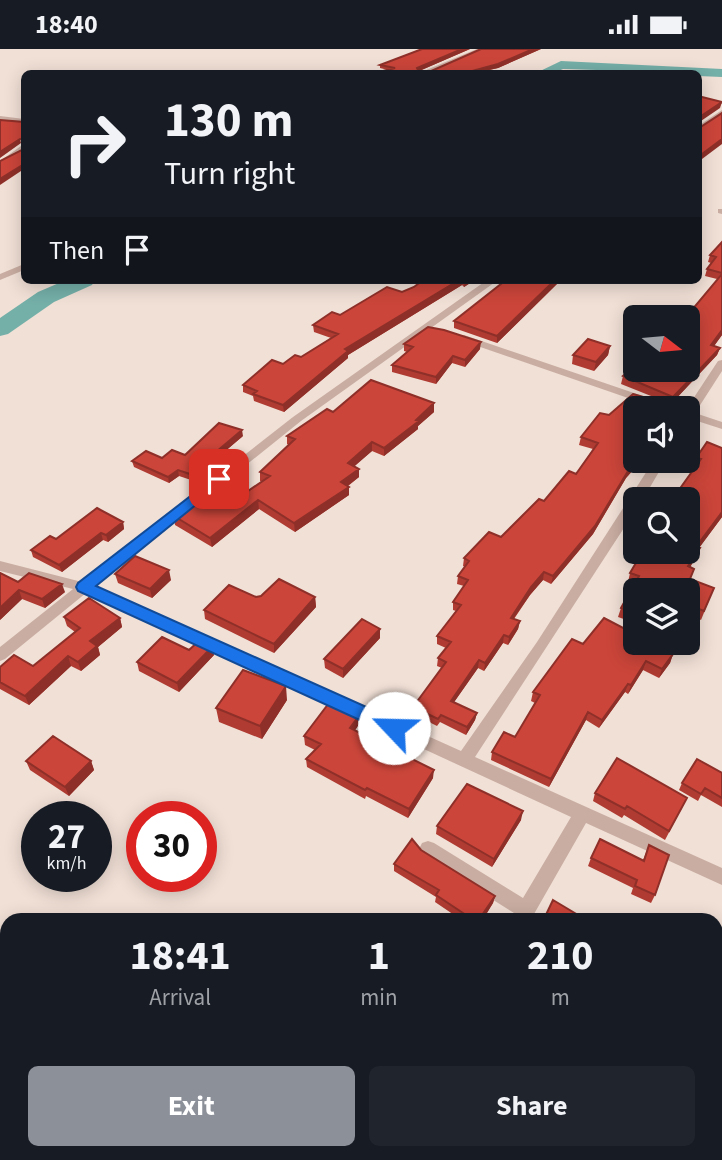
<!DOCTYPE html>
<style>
:root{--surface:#171b24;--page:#20242c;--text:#f1f3f6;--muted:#9ea1a6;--accent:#8c9099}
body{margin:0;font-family:"Source Sans 3",sans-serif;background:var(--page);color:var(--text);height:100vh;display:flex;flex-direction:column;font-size:26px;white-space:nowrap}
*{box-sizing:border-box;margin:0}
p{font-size:23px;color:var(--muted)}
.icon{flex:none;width:38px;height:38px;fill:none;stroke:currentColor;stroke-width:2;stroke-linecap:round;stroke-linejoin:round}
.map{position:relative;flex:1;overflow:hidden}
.side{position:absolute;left:0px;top:864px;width:723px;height:247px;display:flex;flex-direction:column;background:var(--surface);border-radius:21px 21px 0 0;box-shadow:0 4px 18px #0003}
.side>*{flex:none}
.guide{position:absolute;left:21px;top:21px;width:681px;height:214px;border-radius:10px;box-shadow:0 4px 18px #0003;background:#171b24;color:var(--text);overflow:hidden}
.needle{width:46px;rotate:106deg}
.tools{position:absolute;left:623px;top:256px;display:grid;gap:14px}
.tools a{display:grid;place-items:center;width:77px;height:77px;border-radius:10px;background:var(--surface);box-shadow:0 4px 18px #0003;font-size:35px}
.speed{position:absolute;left:21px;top:752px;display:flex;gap:14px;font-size:35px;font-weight:700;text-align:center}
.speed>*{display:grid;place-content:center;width:91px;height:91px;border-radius:50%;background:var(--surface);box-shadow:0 4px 18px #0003;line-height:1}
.speed small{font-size:18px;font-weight:400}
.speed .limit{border:10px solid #d22;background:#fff;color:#111}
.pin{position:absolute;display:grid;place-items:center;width:60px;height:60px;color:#fff;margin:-30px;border-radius:14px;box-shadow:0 4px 10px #0006}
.me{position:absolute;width:77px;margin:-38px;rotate:294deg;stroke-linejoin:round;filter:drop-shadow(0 0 5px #0008)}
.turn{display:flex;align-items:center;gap:24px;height:147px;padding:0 28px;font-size:32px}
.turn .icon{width:91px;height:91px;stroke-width:2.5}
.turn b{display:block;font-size:49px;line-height:60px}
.then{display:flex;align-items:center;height:66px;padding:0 28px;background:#0003;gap:14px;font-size:26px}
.eta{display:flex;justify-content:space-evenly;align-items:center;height:119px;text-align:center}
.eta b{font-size:42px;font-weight:700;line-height:49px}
.action{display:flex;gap:14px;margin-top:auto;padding:14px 28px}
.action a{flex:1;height:80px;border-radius:10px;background:var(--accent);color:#fff;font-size:28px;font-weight:700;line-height:80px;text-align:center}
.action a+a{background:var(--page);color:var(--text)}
.status{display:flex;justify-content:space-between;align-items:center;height:49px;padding:0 35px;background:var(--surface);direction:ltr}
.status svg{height:19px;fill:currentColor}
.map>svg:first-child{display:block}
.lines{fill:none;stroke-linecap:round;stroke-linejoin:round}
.river{fill:#74afa8;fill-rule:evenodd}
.minor{fill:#c9ada2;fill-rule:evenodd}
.tertiary{fill:#c9ada2;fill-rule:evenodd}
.wall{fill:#af3b32}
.shaded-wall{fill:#8e3029}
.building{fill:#cb453a;stroke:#8e3029;stroke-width:2}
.route{fill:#1a73e8;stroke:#114b97;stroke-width:2}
</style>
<div class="status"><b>18:40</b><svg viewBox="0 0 49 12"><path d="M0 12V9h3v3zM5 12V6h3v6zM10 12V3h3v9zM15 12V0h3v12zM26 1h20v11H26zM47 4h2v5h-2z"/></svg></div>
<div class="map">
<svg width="722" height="1111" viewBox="0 0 722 1111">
<rect width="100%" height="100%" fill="#f1e0d6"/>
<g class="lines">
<path class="river" d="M561,12L722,20V28L698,27V24L563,20L554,24H536Z
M66,231H95L92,236L54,253L8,285L0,287V269L38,243Z"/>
<path class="minor" d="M722,61V66L698,82V77Z
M21,97H24V102L0,117V112Z
M718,160H722V165L718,164Z
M24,215V221L0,231V225Z
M487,231H498L301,372L95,537L461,702L537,593L654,411H666L643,450H635V462L475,708L722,819V836L586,774L530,872H511L514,864L422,806L419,800L422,794L428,792L434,794L523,849L571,768L86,544L5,610L0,612V598L73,540L0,522V512L82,533L293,368Z
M464,286L672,357L673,359H657L460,291L459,289Z
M722,311V322L695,364L722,373V380L688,369L687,359L718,312Z
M395,1104H417L420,1111H398Z"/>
<path class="tertiary" d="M477,0H488L429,24H419Z
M0,67L24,70V74L0,73Z"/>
</g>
<path class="wall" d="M422,0H470L419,22V23H429L481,0H541L498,19L476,24H375L388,21L380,19V16Z
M722,193V286L714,297L720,299L717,306L671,355L621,335L623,327L688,320L717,230L705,227L707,220L711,214L708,213L710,206Z
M423,231H475L464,238L462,236L348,306V309L284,363L254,352L253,347L243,343V336L283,315L301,308L331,289L314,283L313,276L402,243L414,238Z
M506,231H561L497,294L454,279V272Z
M404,295L480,300L465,318L452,314L436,335L392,323V316L407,303L404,302Z
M610,297L608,306L594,322L572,315L573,306Z
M633,345L671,356V359H635V411H642L626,429L593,485L551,535L543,531L530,546L514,570L520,572L518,580L508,596L503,594L484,622L478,619L454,653L477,664L475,671L466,686L440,673L437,677L413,665V658L442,619L437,617L438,609L446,599L437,595V587L456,562L453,561V553L464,537L457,535L458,527L465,518L463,517L464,509L489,483L501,488L539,450L544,452L569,422L576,425L593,400L579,396L581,388L600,364L609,366Z
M333,363H434L418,377V380L384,407L372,402L354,417L359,420V428L348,437L349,446L295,483L259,460L212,498L175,476L174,467L229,455L262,433L260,432V423L289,396L287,395V387Z
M243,387L191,431L179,427L169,434L134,418L132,412L185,406Z
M722,399V468L699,499L696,508L690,518L691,530L714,539L701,571L635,541V574L618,568L621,559L634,536L628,533L630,524L676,445L696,418H693L696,409Z
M123,473L124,480L108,493L103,491L62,523L33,508L31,501Z
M635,483V499L629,497L632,488Z
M115,525L171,531L152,549L118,534Z
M18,533L65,543L45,559L22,550L0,571Z
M256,548H315L316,558L274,604L205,570L204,561Z
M64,568L120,569L122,578L98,598L100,606L81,622L71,617L29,656L0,640V618L33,617L75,583L67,577Z
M380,580V589L343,629L325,619L324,610Z
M583,595L673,605L670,614L659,629L643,621L628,645L625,643L599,679L586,671L549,738L491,711L492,703L515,688L535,654L531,652L533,643Z
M189,601L214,606L179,643L139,622L137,613Z
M287,651L262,690L219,673L216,659Z
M358,677L355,681L433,729L408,769L366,747L365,750L307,718L306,710L315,701L305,696L304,687Z
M26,712H91L94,721L69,747L30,721Z
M722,724V758L701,746L698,752L679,741L682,734Z
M595,744L687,749L665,791L624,766L622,769L593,752Z
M521,771L492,818L436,785L437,777Z
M649,796L655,846L651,854L631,845L633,839L588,817L591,809L643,811Z
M421,801L495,847L493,854L482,872H463L435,853L436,848L394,822V815Z
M435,1104H568L565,1111H537L533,1108L531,1111H433Z"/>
<path class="shaded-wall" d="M462,0H470L417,23V19Z
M533,0H541L498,19L476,24H465Z
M722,53L720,59L698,74V69Z
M20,90L21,94L0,109V103Z
M722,90V95L698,113V108Z
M24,115V120L0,136V130Z
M459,231H463L462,236L348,306V309L284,363L283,356L345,300Z
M465,231H475L464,238Z
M555,231H561L497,294V287Z
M722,281V286L709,304L711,296Z
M481,293L480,300L465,318V311Z
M610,297L608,306L594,322L596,313Z
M720,299L717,306L671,355L673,348Z
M453,307L452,314L436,335V328Z
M434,354V363L418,377V380L384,407V399Z
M242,381L243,387L191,431L190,425Z
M372,393V402L348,423V414Z
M637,411H642L626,429L593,485L551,535L553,527L628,422Z
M359,420V428L341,442V433Z
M178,421L179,427L169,434L168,428Z
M349,438V446L295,483L294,474Z
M258,451L259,460L212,498L210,489Z
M722,463V468L693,507L696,498Z
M123,473L124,480L108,493L106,486Z
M101,484L103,491L62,523L59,516Z
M700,499L696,508L685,527L688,517Z
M169,521L171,531L152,549L150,540Z
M544,523L543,531L530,546L509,576L511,569L531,538Z
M62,535L65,543L45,559L42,550Z
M19,541L22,550L0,571V559Z
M315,548L316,558L274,604V595Z
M120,569L122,578L98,598L100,606L81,622L78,613L90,592Z
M520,572L518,580L508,596L509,588Z
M380,580V589L343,629V620Z
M504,586L503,594L484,622L485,614Z
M213,597L214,606L179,643L177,634Z
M673,605L670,614L659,629L662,620Z
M68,607L71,617L29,656L25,647Z
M479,611L478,619L450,659L451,652Z
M646,612L643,621L628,645L631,636Z
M628,635L625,643L599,679L602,671Z
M286,637L287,651L262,690L260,677Z
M588,663L586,671L549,738L551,730Z
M477,664L475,671L466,686L467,678Z
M358,668V677L350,688V679Z
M91,712L94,721L69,747L65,738Z
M434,721L433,729L408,769L409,760Z
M523,762L521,771L492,818L494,810Z
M495,847L493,854L482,872H478Z"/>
<path class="building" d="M422,0H462L417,19L419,23H429L481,0H533L498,15L465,24H375L395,19L380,16Z
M698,47L722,53L698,69Z
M722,64V90L698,108V71L699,79Z
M0,71L24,73V91L20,90L0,103Z
M24,95V115L0,130V112L24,100Z
M722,193V224L707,220L716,208L710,206Z
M722,225V281L711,296L720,299L673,348L623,327L635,317V320H688V268H686Z
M423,231H459L345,300L348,302L283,356L253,345L257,342L243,336L272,311L283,315L295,306L301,308L338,285L313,276L332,263L340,266L387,238L402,243L414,238Z
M506,231H555L497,287L454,272Z
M428,278L444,281L481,293L465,311L453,307L436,328L392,316L413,298L404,295Z
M588,290L610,297L596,313L573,306Z
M371,331L434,354L416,371L419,372L384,399L372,393L348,414L359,420L341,433L349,438L294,474L258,451L210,489L174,467L208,443L229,455L270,427L260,423L295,390L287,387L327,360L333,363Z
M633,345L671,356L669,359H635V411H637L628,422L595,477L553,527L544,523L531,538L511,569L520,572L509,588L504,586L485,614L479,611L451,652L477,664L467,678L441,666L438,670L413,658L446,613L438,609L451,593L437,587L461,556L453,553L468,531L458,527L469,512L464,509L489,483L501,488L539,450L544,452L569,422L576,425L598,394L581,388L600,364L609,366Z
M219,374L242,381L190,425L178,421L168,428L132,412L146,402L162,409L172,401L185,406Z
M707,393L722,399V463L696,498L700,499L688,517L694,520L690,530L714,539L704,562L694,558L688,575V541H635V564L621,559L639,527L630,524L643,502H688V450H665L670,443L676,445L701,410L696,409Z
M97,459L123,473L106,486L101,484L59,516L31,501L50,487L56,490Z
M135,507L169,521L150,540L115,525Z
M0,524L18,533L29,524L62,535L42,550L19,541L0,559Z
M279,530L315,548L274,595L204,561L229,536L256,548L261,547Z
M89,549L120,569L90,592L97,597L78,613L68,607L25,647L0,633V618L14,606L33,617L80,579L64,568Z
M604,569L635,585V593H651L673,605L662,620L646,612L631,636L628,635L602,671L588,663L551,730L492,703L504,683L515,688L540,646L533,643L572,590L583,595Z
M362,570L380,580L343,620L324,610Z
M162,588L189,601L200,591L213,597L177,634L137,613Z
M243,621L286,637L260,677L216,659Z
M329,654L358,668L350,679L434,721L409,760L367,739L365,741L306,710L321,695L304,687Z
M53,687L91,712L65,738L26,712Z
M617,709L687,749L669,782L627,757L625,760L595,744Z
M697,710L722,724V749L705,739L701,745L682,734Z
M467,735L523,762L494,810L437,777Z
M412,790L421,801L495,847L478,872H475L436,846L439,841L394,815Z
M600,790L644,812L649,796L669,806L655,846L635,837L637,831L591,809Z
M553,851L588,872H543Z
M435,1104H534L531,1111H438L433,1108Z
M538,1104H568L565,1111H548Z"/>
<path class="route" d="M219,425L224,427V433L96,537L400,673L403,679L400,684L394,686L388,684L78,542L76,538L78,534Z"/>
</svg>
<div class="tools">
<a><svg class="needle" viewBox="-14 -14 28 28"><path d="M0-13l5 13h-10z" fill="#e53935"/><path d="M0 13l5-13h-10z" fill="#9ea1a6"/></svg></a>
<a><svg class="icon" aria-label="sound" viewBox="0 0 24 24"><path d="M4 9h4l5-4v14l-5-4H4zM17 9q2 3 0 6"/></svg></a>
<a><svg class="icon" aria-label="search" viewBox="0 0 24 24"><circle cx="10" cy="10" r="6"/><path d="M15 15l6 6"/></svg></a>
<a><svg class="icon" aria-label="layers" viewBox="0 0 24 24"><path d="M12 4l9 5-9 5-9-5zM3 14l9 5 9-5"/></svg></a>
</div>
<div class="speed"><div>27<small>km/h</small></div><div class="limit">30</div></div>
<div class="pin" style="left:219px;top:430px;background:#d93025"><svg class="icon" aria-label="arrive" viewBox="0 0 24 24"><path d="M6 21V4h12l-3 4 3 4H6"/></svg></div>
<svg class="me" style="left:394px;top:679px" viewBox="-20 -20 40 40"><circle r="19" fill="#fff"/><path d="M0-13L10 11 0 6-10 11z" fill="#1a73e8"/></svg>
<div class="guide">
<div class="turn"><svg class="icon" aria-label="right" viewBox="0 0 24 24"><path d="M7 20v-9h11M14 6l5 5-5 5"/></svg><div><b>130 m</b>Turn right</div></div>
<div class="then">Then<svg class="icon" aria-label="arrive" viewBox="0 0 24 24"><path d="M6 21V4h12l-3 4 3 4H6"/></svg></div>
</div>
<section class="side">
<div class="eta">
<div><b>18:41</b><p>Arrival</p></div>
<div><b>1</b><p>min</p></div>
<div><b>210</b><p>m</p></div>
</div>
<div class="action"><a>Exit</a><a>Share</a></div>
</section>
</div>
